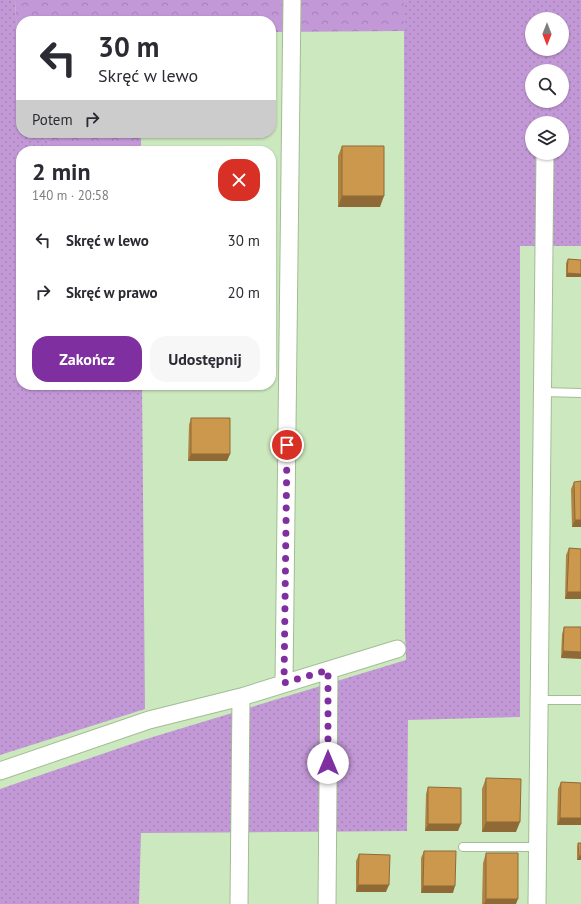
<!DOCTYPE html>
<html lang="pl">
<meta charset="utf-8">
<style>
:root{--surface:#fff;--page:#f7f7f7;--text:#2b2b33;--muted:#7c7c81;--accent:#7f2f9f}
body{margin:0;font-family:"PT Sans",sans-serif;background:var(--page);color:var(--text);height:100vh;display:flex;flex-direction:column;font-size:15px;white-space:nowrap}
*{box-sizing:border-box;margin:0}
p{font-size:13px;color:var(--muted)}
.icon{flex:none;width:22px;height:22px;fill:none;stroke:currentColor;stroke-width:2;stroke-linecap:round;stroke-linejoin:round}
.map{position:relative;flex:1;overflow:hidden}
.side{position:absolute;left:16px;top:146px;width:260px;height:244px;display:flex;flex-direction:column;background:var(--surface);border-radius:16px;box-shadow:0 1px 3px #0004}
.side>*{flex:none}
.hud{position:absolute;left:16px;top:16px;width:260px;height:122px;border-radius:16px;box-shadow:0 1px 3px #0004;background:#fff;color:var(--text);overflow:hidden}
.needle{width:26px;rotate:180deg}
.tools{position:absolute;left:525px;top:12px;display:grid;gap:8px}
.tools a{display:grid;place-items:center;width:44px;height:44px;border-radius:50%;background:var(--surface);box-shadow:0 1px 3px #0004;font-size:20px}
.pin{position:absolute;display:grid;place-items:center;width:34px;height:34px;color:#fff;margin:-17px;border:2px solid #fff;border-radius:50%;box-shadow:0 1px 4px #0007}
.me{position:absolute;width:44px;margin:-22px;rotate:0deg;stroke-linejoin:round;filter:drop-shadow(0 0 3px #0008)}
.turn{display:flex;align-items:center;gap:14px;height:84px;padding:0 16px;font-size:18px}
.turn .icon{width:52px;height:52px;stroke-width:2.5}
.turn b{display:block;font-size:28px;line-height:34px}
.then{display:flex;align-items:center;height:38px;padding:0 16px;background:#0003;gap:8px;font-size:15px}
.round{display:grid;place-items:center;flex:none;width:42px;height:42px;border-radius:16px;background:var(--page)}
.summary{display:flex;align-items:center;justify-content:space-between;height:68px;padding:0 16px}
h1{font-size:24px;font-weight:800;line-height:30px}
.action{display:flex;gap:8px;margin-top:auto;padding:8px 16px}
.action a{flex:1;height:46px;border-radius:16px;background:var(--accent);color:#fff;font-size:16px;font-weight:800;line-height:46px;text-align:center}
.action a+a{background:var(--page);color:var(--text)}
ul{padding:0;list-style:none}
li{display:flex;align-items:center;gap:12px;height:52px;padding:0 16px}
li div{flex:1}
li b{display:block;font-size:15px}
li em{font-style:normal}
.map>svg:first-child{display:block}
.grass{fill:url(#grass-dots);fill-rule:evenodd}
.forest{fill:url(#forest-crowns)}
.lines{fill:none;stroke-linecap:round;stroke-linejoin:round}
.lane-casing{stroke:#a2bd94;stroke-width:10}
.street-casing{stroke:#a2bd94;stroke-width:19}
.lane{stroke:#fff;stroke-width:8}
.street{stroke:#fff;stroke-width:17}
.wall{fill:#af8342}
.shaded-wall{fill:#8f6a36}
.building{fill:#cc984d;stroke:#8f6a36}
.route{stroke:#7f2f9f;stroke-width:7;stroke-dasharray:0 12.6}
</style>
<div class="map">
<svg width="581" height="904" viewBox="0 0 581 904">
<defs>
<pattern id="grass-dots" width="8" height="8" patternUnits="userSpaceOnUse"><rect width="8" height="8" fill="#c398d7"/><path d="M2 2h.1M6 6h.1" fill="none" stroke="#a682b7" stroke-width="1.8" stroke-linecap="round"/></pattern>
<pattern id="forest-crowns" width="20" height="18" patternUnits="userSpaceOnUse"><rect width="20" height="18" fill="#c398d7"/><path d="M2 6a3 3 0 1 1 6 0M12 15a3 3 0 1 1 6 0" fill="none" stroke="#a682b7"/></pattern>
</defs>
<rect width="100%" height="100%" fill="#cce8be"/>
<path class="grass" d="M0,0H15L21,108V133H41L55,151H21V385H142L145,709L0,755Z
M404,0H581V246H520V717L408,720L407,831L141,833L139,904H0V789L143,740L406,660L405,633ZM532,19H562V49H532ZM532,71H562V101H532ZM532,123H562V153H532Z"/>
<path class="forest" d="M15,0H404V31L271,32V21H21V108Z
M41,133H141V151H55Z"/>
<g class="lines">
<g class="lane-casing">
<path id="lane" d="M542,392L581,393
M539,700H581
M463,847H538"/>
</g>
<g class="street-casing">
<path id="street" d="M284,683L292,0
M0,771L149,720L241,697L397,649
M239,904L241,697
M327,904L329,670
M537,904L545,153"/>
</g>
<use href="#lane" class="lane"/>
<use href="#street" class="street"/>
</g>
<path class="wall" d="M342,146L380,207H338V156Z
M568,259L581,260L566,277V263Z
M191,418L230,454L227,461H188L189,425Z
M574,482L581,527H572L571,489Z
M569,548L581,549V599H565L566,555Z
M564,627H581L561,658L562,634Z
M486,778L516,832H482V789Z
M561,782L581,783L557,825L558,789Z
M428,787L458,831H425L426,794Z
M578,843L581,860H577V847Z
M424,851L453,893H421V858Z
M486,853L516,904H482L483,863Z
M359,854L386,892H356V861Z"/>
<path class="shaded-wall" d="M246,133H268L266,137H244Z
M342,196H384L380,207H338Z
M567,273L581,274V277H566Z
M191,454H230L227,461H188Z
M575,520H581V527H572Z
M567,592H581V599H565Z
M563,651L581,652V659L561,658Z
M560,818H581V825H557Z
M486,822H520L516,832H482Z
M428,824H461L458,831H425Z
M579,856H581V860H577Z
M358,885H389L386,892H356Z
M423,886H455L453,893H421Z
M486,899H518L516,904H484Z"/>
<path class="building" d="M342,146H384V196H342Z
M568,259L581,260V274L567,273Z
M191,418H230V454H191Z
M581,481V520H575L574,482Z
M569,548L581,549V592H567Z
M564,627H581V652L563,651Z
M486,778L521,779L520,822H486Z
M561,782L581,783V818H560Z
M428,787L461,788V824H428Z
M578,843H581V856H579Z
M424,851H456L455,886H423Z
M486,853H518V899H486Z
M359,854L390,855L389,885H358Z"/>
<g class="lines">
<path class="route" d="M287,445L284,683L328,670V763"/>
</g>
</svg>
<div class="tools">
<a><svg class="needle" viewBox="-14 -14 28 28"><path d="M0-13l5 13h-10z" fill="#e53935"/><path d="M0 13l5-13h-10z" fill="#7c7c81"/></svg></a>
<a><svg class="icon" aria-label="search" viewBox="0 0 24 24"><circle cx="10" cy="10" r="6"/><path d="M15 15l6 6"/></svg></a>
<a><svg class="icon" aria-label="layers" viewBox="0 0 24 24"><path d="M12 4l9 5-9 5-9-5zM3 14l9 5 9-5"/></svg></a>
</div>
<div class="pin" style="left:287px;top:445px;background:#d93025"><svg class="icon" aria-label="arrive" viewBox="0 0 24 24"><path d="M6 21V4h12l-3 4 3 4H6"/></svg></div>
<svg class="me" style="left:328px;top:763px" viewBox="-20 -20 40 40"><circle r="19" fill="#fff"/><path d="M0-13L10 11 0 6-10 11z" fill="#7f2f9f"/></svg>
<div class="hud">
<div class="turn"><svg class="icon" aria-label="left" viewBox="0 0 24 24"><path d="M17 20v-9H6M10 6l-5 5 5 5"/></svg><div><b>30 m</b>Skręć w lewo</div></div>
<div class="then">Potem<svg class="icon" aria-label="right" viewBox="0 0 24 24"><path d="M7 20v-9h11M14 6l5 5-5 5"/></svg></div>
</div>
<section class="side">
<div class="summary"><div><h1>2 min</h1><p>140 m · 20:58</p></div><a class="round" style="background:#d93025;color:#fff"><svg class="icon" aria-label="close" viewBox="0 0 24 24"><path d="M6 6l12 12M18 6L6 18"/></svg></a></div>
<ul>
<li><svg class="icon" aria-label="left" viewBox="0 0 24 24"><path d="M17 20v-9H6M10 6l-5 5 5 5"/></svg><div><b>Skręć w lewo</b></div><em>30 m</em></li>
<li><svg class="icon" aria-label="right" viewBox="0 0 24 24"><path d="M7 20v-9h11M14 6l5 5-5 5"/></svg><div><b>Skręć w prawo</b></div><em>20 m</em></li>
</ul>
<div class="action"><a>Zakończ</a><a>Udostępnij</a></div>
</section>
</div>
